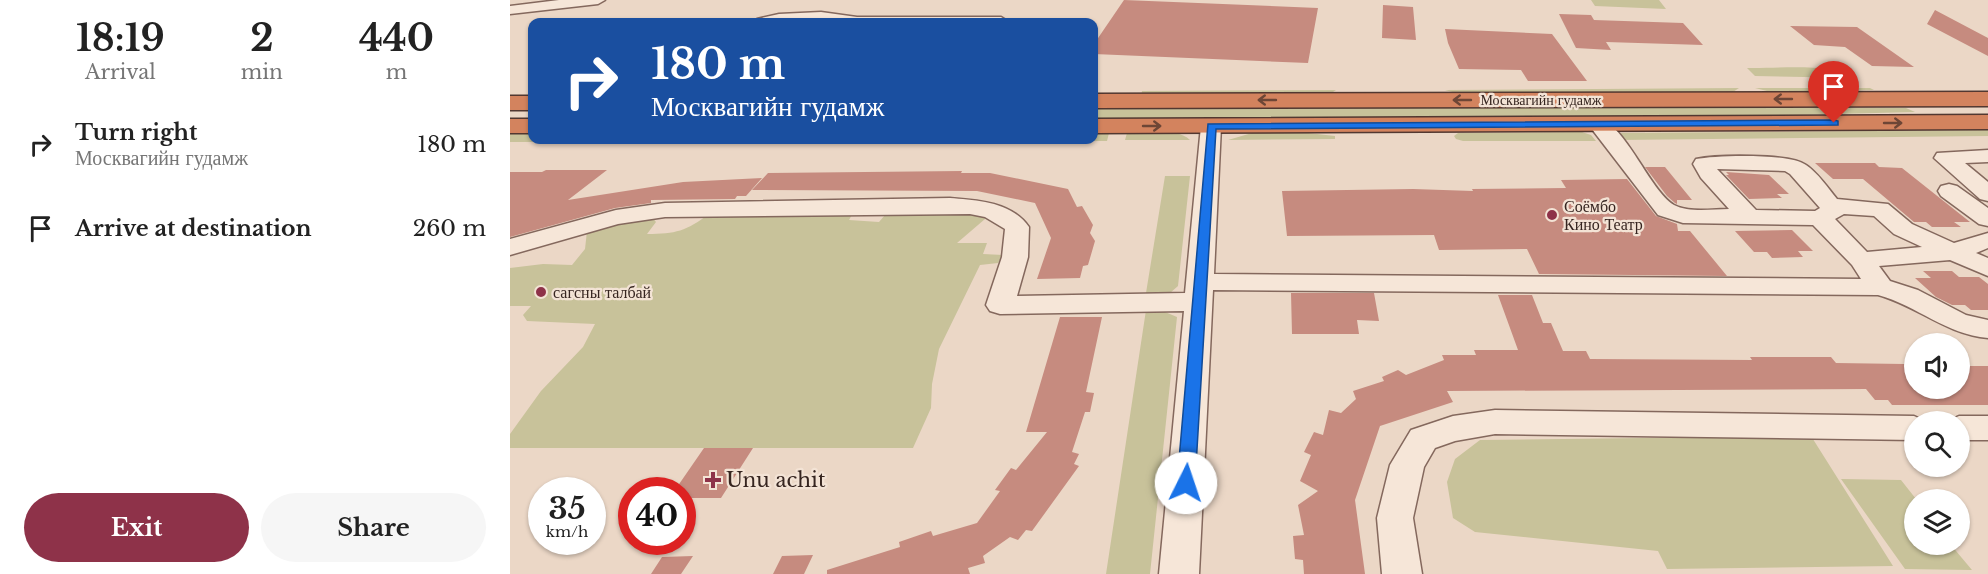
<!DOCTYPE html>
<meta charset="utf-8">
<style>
:root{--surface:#fff;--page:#f6f6f6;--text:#222;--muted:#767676;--accent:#8e3249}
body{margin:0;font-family:"Libre Baskerville",serif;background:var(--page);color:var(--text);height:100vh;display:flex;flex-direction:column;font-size:22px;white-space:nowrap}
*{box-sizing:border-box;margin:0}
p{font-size:20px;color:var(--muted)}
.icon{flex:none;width:33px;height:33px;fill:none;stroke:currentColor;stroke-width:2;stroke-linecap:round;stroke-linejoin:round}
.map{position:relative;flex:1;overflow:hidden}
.drawer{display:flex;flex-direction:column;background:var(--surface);width:510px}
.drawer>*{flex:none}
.guide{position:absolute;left:18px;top:18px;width:570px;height:126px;border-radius:12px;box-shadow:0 2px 4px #0004;background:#1a4fa0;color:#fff;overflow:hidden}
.controls{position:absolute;left:1394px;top:333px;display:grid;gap:12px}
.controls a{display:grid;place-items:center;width:66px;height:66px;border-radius:50%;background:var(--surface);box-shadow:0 2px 4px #0004;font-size:30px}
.speed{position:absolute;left:18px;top:477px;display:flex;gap:12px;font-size:30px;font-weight:700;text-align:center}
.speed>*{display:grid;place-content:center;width:78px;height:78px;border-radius:50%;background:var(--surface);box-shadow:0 2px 4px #0004;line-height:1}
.speed small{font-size:15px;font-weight:400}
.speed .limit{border:9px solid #d22;background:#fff;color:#111}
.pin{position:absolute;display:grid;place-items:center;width:51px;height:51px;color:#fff;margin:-62px -26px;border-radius:50% 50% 50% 0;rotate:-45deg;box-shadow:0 0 6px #0007}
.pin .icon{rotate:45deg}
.me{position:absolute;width:66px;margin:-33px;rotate:4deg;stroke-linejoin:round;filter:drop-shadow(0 0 4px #0008)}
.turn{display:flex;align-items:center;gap:21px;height:126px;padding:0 24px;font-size:27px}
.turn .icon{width:78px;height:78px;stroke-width:2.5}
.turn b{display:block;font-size:42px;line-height:51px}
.eta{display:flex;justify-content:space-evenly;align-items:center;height:102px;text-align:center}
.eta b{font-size:36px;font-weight:700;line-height:42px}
.button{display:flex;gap:12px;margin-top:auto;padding:12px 24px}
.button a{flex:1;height:69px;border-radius:36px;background:var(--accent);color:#fff;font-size:24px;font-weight:700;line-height:69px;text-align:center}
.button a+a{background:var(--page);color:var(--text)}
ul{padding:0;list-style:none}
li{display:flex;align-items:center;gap:18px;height:84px;padding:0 24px}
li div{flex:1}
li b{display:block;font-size:22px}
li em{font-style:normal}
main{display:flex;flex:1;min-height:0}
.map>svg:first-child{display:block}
.green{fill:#c8c29a}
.building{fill:#c68b7f}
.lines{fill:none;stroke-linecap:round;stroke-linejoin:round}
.minor-casing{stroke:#84685d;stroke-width:3}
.highway-casing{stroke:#523831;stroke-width:3}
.minor{fill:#f6e6d8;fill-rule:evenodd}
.highway{fill:#d3835e;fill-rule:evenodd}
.oneway{stroke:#6d4636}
.route{fill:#1a73e8;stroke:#114b97;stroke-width:1.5}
.poi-dot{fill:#8e3249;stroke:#f3e3d5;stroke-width:2}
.labels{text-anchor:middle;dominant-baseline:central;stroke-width:4.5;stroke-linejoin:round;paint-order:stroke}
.far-street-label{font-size:14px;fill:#362520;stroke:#f3e3d5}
.poi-label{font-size:16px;fill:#362520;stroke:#f3e3d5;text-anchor:start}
.near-poi-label{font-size:20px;fill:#362520;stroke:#f3e3d5;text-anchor:start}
</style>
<main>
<section class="drawer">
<div class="eta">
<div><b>18:19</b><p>Arrival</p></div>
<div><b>2</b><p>min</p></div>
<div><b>440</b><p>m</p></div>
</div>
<ul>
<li><svg class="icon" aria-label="right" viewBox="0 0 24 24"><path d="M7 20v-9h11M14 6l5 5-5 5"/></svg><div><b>Turn right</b><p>Москвагийн гудамж</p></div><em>180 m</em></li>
<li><svg class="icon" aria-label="arrive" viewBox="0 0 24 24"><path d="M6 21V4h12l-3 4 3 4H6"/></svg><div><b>Arrive at destination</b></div><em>260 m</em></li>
</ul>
<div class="button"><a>Exit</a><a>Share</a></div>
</section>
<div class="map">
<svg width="1478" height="574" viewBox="0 0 1478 574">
<rect width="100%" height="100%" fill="#ebd7c6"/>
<path class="green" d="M1081,0H1149L1156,9L1085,6Z
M1237,68C1266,69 1322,62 1345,78L1245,76Z
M1229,88L1223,92L946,93L935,90Z
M1245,88H1360L1364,90L1261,92Z
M826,90L820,94L631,96L632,91Z
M1221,105L1307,108H1396L1405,112L1206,117L584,119V108Z
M1478,130V136L1109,140L1106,133Z
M1072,132L1081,135L1086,141H953L946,139L944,136L948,133Z
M584,133H599L597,141L119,142L123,140H584Z
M617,133C635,133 666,127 680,140H615Z
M742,133H798L825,136V139L718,140Z
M0,134H22V140H107L104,142H0Z
M655,176H680L668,286L660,293H636Z
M347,206L339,220L369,222L381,208L482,213L447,243H477L473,254L493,255L488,263L470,265L429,349L422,384L421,408L403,448H0V434L31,391L73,347L85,324L17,321L13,315L21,306H0V268L33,264L62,265L75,249L77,231L140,215L146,222L137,234C166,234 176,231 199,214Z
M636,310L655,312L667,317L640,574H596Z
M1301,436L1383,566L1157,569L1148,551L965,532L943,518L937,482L945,459L970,440Z
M1331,479L1391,480L1406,499L1404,500V544L1441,545L1462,570L1395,569Z"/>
<path class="building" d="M614,0L808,8L798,63L584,54V44Z
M873,5L903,7L906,40L872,38Z
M1425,10L1478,38V56L1417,24Z
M1049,14L1081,15L1084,20L1173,23L1193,45L1096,42L1101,50L1066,48Z
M1280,26L1347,27L1404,67L1362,66L1335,47L1304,45Z
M935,29L1042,34L1077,81H1018L1011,70L949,69L938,43Z
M1305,163H1365L1369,167L1392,168L1460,222H1444L1451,227H1422L1416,222H1404L1353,179H1323Z
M1135,167H1155L1182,200H1167V204L1165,203L1157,196Z
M36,170H97L58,200L173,182L252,178L236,196H227L225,199L141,200V203L105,208L0,237V172H32Z
M452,171L451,173H480L558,189L567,207L572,206L583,225L580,233L585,241L578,265L573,266L570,278L527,279L541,238L525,203L467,191L242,190L258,173Z
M1216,172L1259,175L1279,194H1267L1272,198L1239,199L1216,175H1219Z
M1117,179L1146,216L1167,224L1168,231H1180L1217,276L1029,274L1017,249L929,250L924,235L777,236L772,191L903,189L963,191L962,189L1056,188L1051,180Z
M1282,230L1303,251H1288L1293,257L1262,258L1257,252H1244L1225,231Z
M1413,271H1442L1449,277H1469L1478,284V310H1461L1455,305H1442L1426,297L1405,278H1421Z
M781,293H864L869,321L847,320L849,334H782Z
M988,295H1022L1033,323H1041L1053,351H1076L1080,359L1242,360L1240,357H1321L1326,363L1394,364L1404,374V388H1449V366H1478V405H1382L1378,400H1365L1356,389L937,391L943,402L870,426L845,500L855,574H794L793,560L785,559L783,536L794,535L788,505L808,491L790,481L801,455L794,452L804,432L813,435L819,410L831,413L846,399L843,391L874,381L872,377L888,370L896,375L934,360L932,355H966L964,350H1008Z
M550,317H592L576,392L584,393L580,412H575L562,452L569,454L564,464L569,466L522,531L516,530L508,540L500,537L473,556L475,563L458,568L460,574H317V570L390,547L389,542L421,531L423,536L467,523L490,491L485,490L501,468L506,470L537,432H516Z
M194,448H243L211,498H172V490H165Z
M303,555L294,574H263L272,556Z
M183,556L171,574H141L152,557Z"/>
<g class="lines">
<g class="minor-casing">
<path id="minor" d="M49,0H95L88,4L0,14V6Z
M311,12L347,17H491L499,22H244L247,19L269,14Z
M1088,118C1116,125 1140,191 1164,205C1179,213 1203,209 1219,209L1191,178L1183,164L1186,159C1206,155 1280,153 1296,165C1308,173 1318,188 1327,199L1378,204L1402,224L1444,243L1478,233V248L1466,253L1478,258V276L1440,260L1369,266L1380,281L1408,290L1456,315L1478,320V338C1435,334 1408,306 1368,295L703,290L689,574H649L674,311L490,314L480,311L476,305L492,257L495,229L475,217L460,214L155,217L108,224L0,255V239L106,210L155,203L440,198C467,200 502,202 519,227L518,257L507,296L675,293L691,126L694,122H708L711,126L704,274L1351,279L1342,265L1303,225L1173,223L1148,215L1078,124L1081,120ZM1207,169L1275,171L1280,174L1310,208L1305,211L1246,210ZM1334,214L1364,216L1384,234L1412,247L1357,252L1325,219Z
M1478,150V162L1455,163L1478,182V201L1470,199L1424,158L1427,153Z
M1439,184L1447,186L1478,208V226L1469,224L1431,196L1428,191L1431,186Z
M985,410L1404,416L1417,422H1404V440L985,434L945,441L925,448L914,467L903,518L912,574H872L867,518L880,465L901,430L943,416Z
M1449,416H1478V440H1449V422H1436Z"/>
</g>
<g class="highway-casing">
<path id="highway" d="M1478,92V106L584,108V94Z
M0,96H22V110H0Z
M1478,115V129L584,133V119Z
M0,119H22V133H0Z"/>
</g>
<use href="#minor" class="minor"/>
<use href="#highway" class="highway"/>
</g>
<defs><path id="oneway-shaft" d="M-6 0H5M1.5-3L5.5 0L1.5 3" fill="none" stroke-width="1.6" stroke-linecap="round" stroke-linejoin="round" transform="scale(1.5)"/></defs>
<g class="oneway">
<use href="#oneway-shaft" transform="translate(1273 99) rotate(180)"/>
<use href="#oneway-shaft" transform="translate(757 100) rotate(180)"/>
<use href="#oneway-shaft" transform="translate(952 100) rotate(180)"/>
<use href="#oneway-shaft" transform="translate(1383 123)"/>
<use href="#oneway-shaft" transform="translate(642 126)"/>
</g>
<path class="route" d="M1324,120L1328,121V125L706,129L685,483L682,489L676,491L669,489L667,483L698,124Z"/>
<g class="poi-dot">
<circle cx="1042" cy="215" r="6"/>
<circle cx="31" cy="292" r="6"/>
<path d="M200 471h6v6h6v6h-6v6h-6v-6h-6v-6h6z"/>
</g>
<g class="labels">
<g class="far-street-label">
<text x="1031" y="100">Москвагийн гудамж</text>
</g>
<g class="poi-label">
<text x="1054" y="206">Соёмбо<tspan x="1054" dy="18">Кино Театр</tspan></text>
<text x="43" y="292">сагсны талбай</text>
</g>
<g class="near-poi-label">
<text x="216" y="480">Unu achit</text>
</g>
</g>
</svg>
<div class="controls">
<a><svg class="icon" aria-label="sound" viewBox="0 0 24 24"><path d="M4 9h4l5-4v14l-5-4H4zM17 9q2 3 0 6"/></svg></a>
<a><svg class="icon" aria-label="search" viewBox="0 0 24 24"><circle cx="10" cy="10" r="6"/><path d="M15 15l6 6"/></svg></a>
<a><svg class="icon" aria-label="layers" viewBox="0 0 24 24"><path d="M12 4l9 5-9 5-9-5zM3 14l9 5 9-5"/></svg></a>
</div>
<div class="speed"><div>35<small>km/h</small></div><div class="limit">40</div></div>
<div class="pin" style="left:1324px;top:123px;background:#d93025"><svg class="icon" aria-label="arrive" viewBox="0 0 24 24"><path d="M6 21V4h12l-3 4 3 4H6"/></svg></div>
<svg class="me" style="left:676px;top:483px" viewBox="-20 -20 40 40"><circle r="19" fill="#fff"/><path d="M0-13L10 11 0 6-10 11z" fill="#1a73e8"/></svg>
<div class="guide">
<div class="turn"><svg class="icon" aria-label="right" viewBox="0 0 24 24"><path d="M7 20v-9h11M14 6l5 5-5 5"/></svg><div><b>180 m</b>Москвагийн гудамж</div></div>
</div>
</div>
</main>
